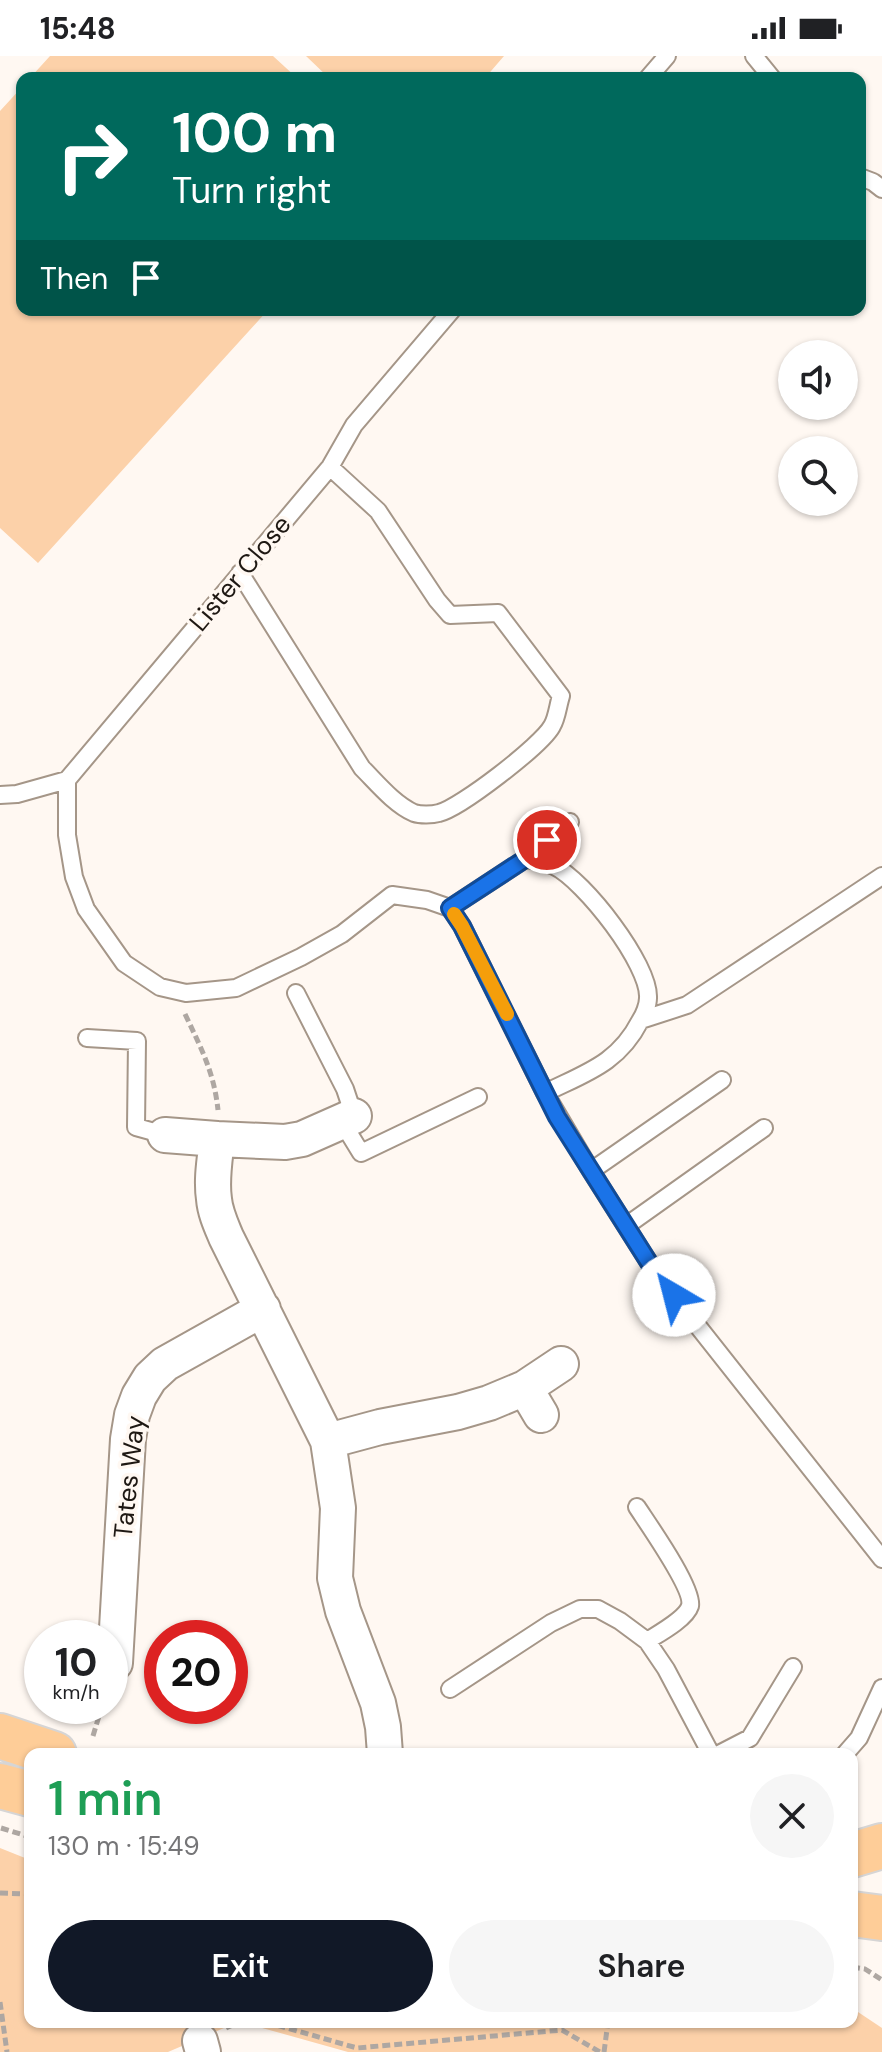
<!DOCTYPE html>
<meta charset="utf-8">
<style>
:root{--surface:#fff;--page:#f6f6f6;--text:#202124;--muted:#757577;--accent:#111827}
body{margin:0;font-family:"DM Sans",sans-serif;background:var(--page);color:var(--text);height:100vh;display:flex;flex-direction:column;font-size:30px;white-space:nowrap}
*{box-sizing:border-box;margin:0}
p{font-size:26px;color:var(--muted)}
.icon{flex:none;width:44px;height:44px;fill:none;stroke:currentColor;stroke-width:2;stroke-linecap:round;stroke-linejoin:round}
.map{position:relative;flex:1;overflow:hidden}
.drawer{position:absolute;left:24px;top:1692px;width:834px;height:280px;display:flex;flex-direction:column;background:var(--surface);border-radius:16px;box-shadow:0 2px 6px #0004}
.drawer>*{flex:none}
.guide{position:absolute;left:16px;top:16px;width:850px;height:244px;border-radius:16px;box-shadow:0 2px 6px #0004;background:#00695c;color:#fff;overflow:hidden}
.fabs{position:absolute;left:778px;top:284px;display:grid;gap:16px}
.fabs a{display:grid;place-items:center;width:80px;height:80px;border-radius:50%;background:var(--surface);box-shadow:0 2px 6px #0004;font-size:40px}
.speed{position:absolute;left:24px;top:1564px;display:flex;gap:16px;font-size:40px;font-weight:700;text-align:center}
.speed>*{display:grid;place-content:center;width:104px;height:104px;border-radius:50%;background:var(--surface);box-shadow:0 2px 6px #0004;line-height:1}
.speed small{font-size:20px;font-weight:400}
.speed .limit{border:12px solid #d22;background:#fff;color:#111}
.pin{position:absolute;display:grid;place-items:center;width:68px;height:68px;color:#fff;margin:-34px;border:4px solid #fff;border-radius:50%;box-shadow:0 2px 8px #0007}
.me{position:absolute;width:88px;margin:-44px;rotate:323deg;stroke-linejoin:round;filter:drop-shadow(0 0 6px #0008)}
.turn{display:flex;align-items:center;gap:28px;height:168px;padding:0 24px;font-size:36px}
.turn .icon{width:104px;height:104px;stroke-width:2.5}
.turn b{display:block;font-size:56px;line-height:68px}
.then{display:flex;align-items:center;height:76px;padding:0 24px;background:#0003;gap:16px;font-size:30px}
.round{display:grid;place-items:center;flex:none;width:84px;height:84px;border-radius:42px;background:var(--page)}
.overview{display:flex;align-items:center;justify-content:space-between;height:136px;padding:0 24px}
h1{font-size:48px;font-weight:600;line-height:60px;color:#1e9e55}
.primary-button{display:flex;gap:16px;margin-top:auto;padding:16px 24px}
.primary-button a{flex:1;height:92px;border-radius:48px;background:var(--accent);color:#fff;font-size:32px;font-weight:600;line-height:92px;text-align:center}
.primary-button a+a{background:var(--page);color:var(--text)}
.status{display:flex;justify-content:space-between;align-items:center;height:56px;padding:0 40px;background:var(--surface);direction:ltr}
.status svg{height:22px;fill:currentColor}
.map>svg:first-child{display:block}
.green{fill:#fcd1a9}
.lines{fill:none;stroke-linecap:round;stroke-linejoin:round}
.service-casing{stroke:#a59688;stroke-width:20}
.minor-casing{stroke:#a59688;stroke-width:38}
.primary-casing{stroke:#d6d5d5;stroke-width:48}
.path{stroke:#aea7a2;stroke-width:5;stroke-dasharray:8 4;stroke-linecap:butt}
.service{stroke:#fff;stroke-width:16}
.minor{stroke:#fff;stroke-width:34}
.primary{stroke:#fecd98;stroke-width:44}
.route-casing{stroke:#114b97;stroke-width:20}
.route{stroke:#1a73e8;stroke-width:14}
.slow{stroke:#f59e0b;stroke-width:14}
.labels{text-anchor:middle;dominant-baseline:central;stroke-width:7;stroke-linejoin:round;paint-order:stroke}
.street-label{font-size:26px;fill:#1e1813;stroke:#fff8f2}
</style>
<div class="status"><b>15:48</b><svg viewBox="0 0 49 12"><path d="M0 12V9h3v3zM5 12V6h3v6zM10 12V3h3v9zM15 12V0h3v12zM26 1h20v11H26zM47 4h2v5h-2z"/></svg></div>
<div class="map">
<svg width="882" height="1996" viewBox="0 0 882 1996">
<rect width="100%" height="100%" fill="#fff8f2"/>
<path class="green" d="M50,0H273L297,22H30Z
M306,0H504L485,22H329Z
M22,31V254H268L38,507L0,472V55Z
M0,1792L30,1804V1966H238L168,1996H0Z
M852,1952L882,1972V1996H348L241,1966H852Z"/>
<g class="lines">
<g class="service-casing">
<path id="service" d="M754,0L772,22
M648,22L667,0
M860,121L873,126L882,133
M240,517L362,712C377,727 394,748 414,757C420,759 432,759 439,757C460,752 542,689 552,670C557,662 558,649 561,640L498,557L450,559L437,544L378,455L330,411
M67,724V779L74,821L86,853L124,907L160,931L186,937L236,932L301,901L342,878L392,839L427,844L450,852L462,870L545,1037C585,1017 618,1008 640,965C644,959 648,949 648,942C650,909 584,824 554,810C545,806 535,804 525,803L450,852
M0,739L17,738L67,724L330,411L354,369L452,254
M525,803L570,766
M296,937L345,1033L354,1060
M641,964L687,949L882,820
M87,982L137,985L136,1071L165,1079
M545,1037L591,1115L655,1216L882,1503
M342,1066L361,1097L478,1041
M591,1115L722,1024
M626,1170L764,1072
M637,1451C648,1468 694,1533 690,1550C686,1563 658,1578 647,1585
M450,1633L551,1567L580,1553H598L620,1565L647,1585L666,1613L711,1698
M719,1698L750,1682L793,1611
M845,1698L859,1682L882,1632"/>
</g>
<g class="minor-casing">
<path id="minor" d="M165,1079L217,1083C215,1102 211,1123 214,1143C215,1156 221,1169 226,1181L328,1385L338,1452L335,1522L343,1555L378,1647L383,1671L385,1698
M217,1083L285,1086L302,1083L354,1060
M525,1332L541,1359
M328,1385L380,1371L458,1356L489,1347L525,1332L561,1308
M115,1607L128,1383L132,1359L139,1340L150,1322L165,1308L263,1253
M200,1985L203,1996"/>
</g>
<g class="primary-casing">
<path id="primary" d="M0,1680L54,1698
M0,1730L30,1738
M852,1799L882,1790
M852,1858L882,1862"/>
</g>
<path class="path" d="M185,958C201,992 214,1016 218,1054
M93,1680L102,1650
M1,1772L30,1781
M0,1837L30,1838
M852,1911L865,1913L882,1924
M0,1946L7,1996
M266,1966L357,1992L562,1974L600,1996
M226,1972L239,1966
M604,1996L608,1966"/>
<use href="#service" class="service"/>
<use href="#minor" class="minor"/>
<use href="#primary" class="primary"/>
</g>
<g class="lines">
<g class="route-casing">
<path id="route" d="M547,784L525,803L450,852L462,870L557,1061L655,1216L674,1239"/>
</g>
<use href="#route" class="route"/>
<path class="slow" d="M454,858L462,870L507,958"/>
</g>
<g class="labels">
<g class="street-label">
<text transform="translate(240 517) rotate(-50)">Lister Close</text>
<text transform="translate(129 1421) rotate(-84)">Tates Way</text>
</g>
</g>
</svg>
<div class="fabs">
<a><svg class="icon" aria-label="sound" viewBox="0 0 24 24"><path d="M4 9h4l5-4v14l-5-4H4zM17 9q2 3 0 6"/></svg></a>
<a><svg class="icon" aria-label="search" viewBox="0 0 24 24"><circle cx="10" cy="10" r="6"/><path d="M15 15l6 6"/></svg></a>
</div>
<div class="speed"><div>10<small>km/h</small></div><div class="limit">20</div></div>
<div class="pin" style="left:547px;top:784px;background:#d93025"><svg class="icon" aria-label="arrive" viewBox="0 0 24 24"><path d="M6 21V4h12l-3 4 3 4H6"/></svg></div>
<svg class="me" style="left:674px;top:1239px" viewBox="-20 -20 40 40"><circle r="19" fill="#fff"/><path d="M0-13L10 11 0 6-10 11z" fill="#1a73e8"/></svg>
<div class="guide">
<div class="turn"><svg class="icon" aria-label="right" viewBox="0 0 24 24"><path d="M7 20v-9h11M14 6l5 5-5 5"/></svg><div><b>100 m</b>Turn right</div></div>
<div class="then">Then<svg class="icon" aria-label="arrive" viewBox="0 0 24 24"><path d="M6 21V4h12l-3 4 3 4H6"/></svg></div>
</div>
<section class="drawer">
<div class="overview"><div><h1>1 min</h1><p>130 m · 15:49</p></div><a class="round"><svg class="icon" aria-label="close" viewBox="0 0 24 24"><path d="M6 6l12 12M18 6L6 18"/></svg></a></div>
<div class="primary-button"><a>Exit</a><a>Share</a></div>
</section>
</div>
